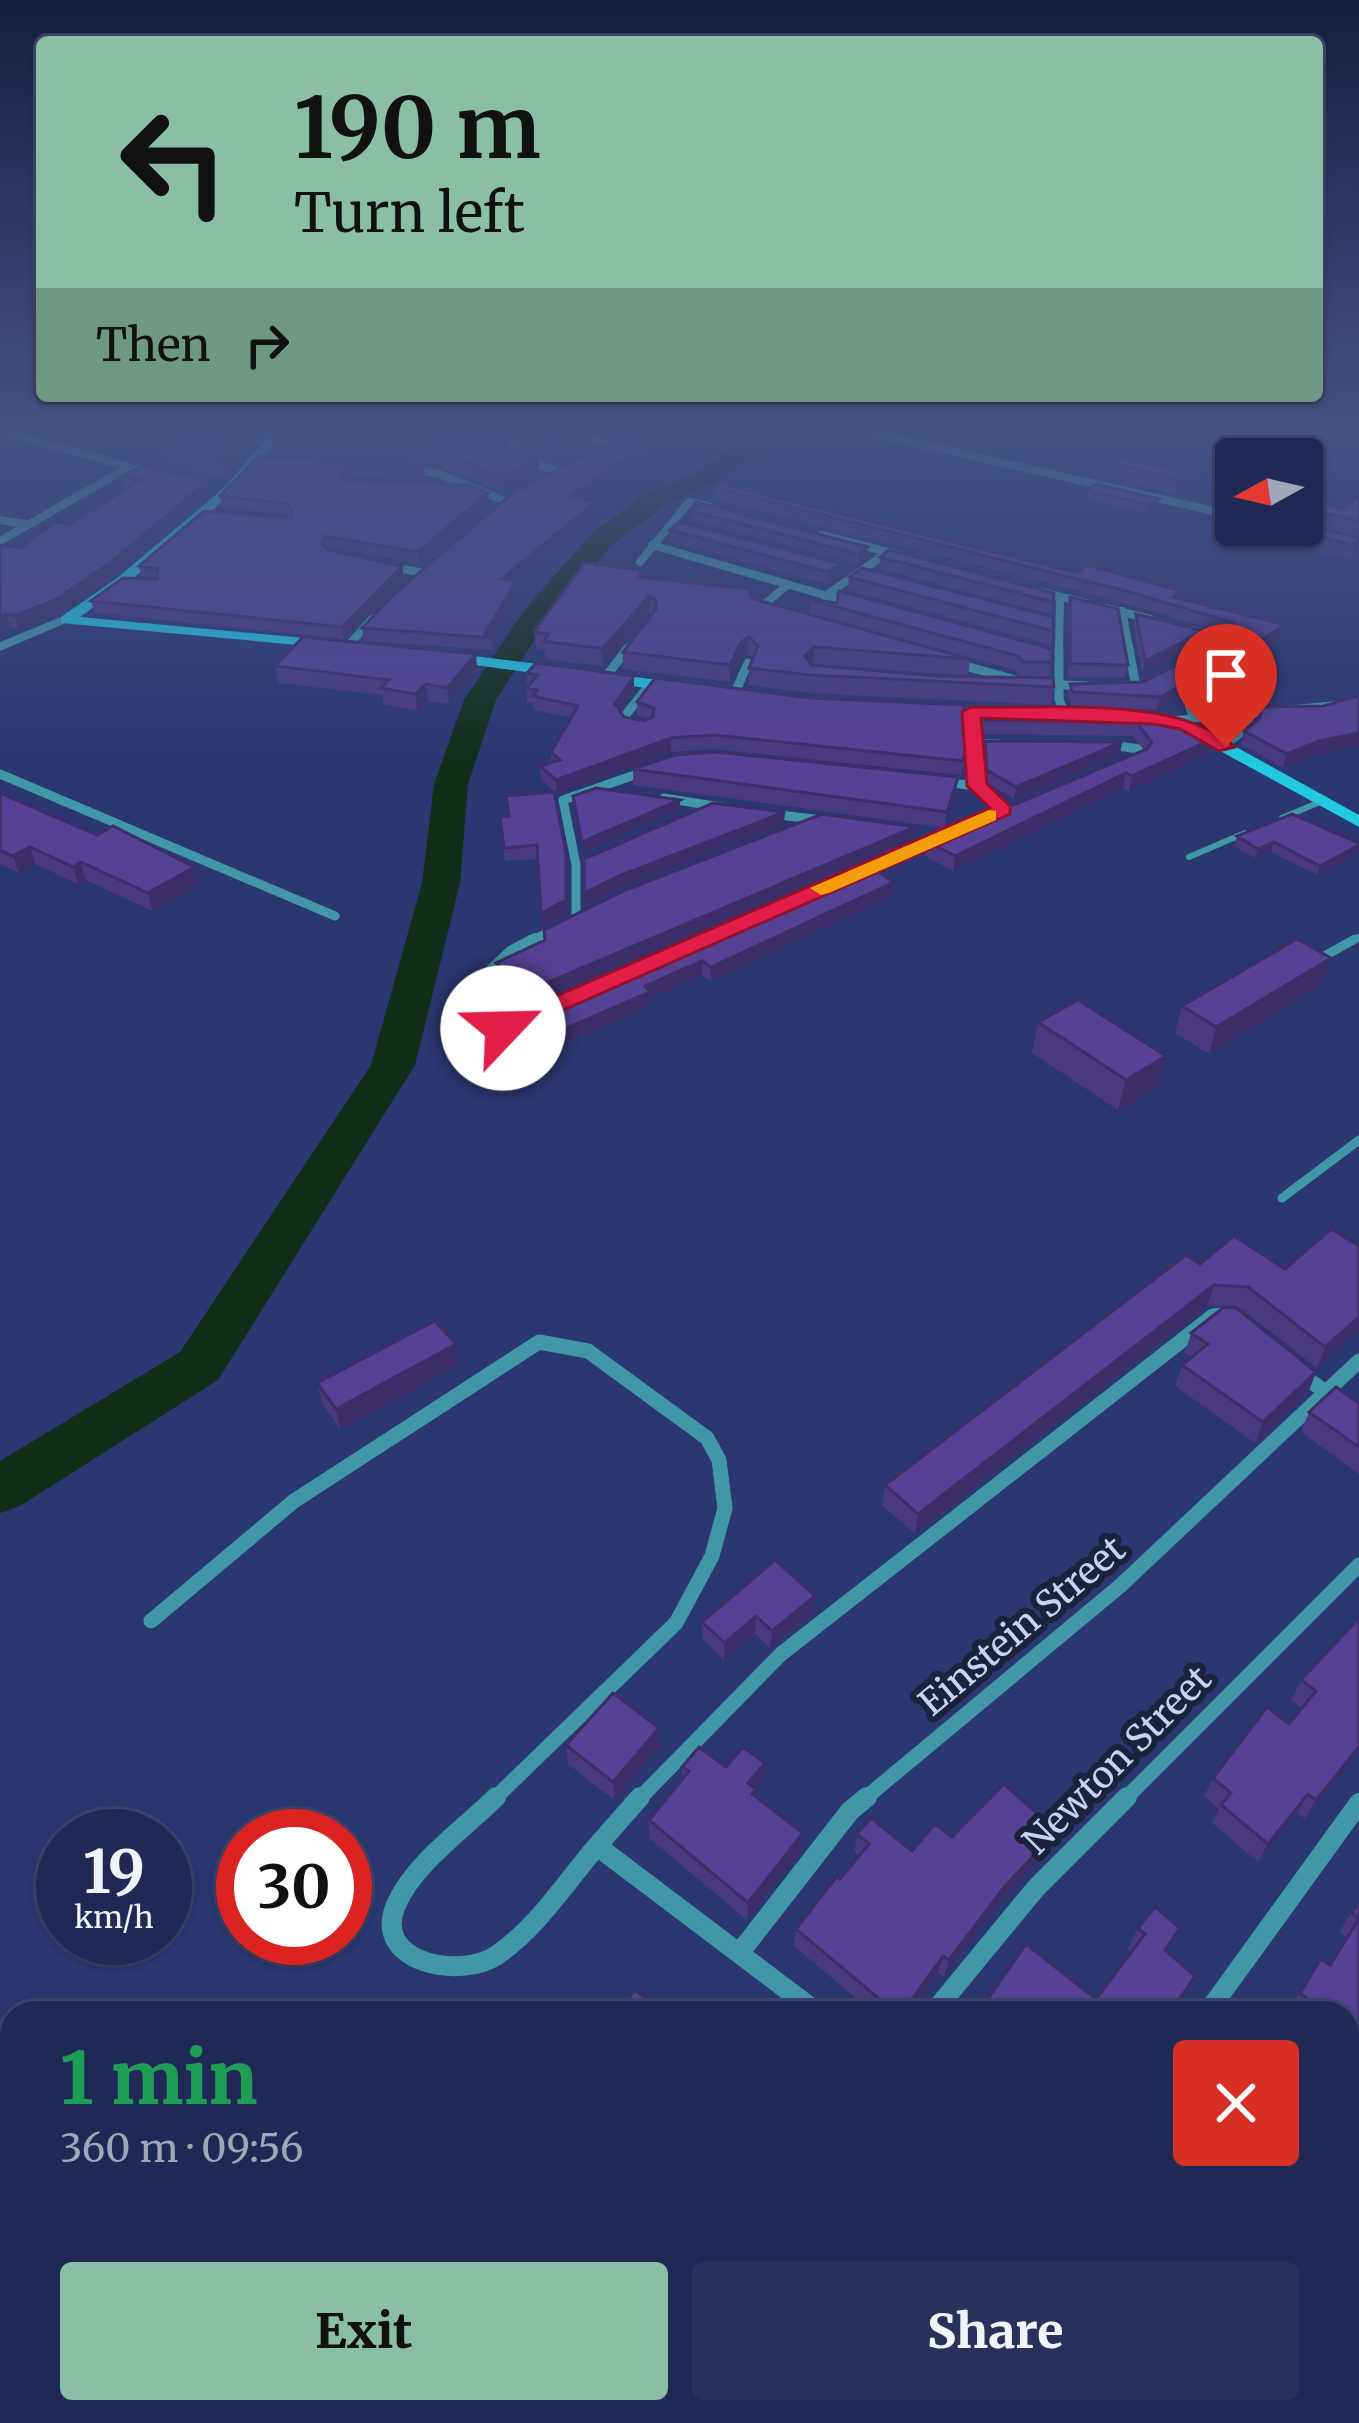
<!DOCTYPE html>
<meta charset="utf-8">
<style>
:root{--surface:#202955;--page:#28315b;--text:#f1f3f6;--muted:#a2a6b9;--line:#3d456c;--accent:#8abfa5}
body{margin:0;font-family:Merriweather,serif;background:var(--page);color:var(--text);height:100vh;display:flex;flex-direction:column;font-size:45px;white-space:nowrap}
*{box-sizing:border-box;margin:0}
p{font-size:39px;color:var(--muted)}
.icon{flex:none;width:66px;height:66px;fill:none;stroke:currentColor;stroke-width:2;stroke-linecap:round;stroke-linejoin:round}
.map{position:relative;flex:1;overflow:hidden}
.details{position:absolute;left:0px;top:2001px;width:1359px;height:423px;display:flex;flex-direction:column;background:var(--surface);border-radius:36px 36px 0 0;box-shadow:0 3px 9px #0004,0 0 0 3px var(--line)}
.details>*{flex:none}
.hud{position:absolute;left:36px;top:36px;width:1287px;height:366px;border-radius:12px;box-shadow:0 3px 9px #0004,0 0 0 3px var(--line);background:#8abfa5;color:#111;overflow:hidden}
.needle{width:78px;rotate:262deg}
.buttons{position:absolute;left:1215px;top:438px;display:grid;gap:24px}
.buttons a{display:grid;place-items:center;width:108px;height:108px;border-radius:12px;background:var(--surface);box-shadow:0 3px 9px #0004,0 0 0 3px var(--line);font-size:60px}
.speed{position:absolute;left:36px;top:1809px;display:flex;gap:24px;font-size:60px;font-weight:700;text-align:center}
.speed>*{display:grid;place-content:center;width:156px;height:156px;border-radius:50%;background:var(--surface);box-shadow:0 3px 9px #0004,0 0 0 3px var(--line);line-height:1}
.speed small{font-size:30px;font-weight:400}
.speed .limit{border:18px solid #d22;background:#fff;color:#111}
.pin{position:absolute;display:grid;place-items:center;width:102px;height:102px;color:#fff;margin:-123px -51px;border-radius:50% 50% 50% 0;rotate:-45deg;box-shadow:0 0 12px #0007}
.pin .icon{rotate:45deg}
.me{position:absolute;width:132px;margin:-66px;rotate:66deg;stroke-linejoin:round;filter:drop-shadow(0 0 9px #0008)}
.turn{display:flex;align-items:center;gap:42px;height:252px;padding:0 60px;font-size:54px}
.turn .icon{width:156px;height:156px;stroke-width:2.5}
.turn b{display:block;font-size:84px;line-height:102px}
.then{display:flex;align-items:center;height:114px;padding:0 60px;background:#0003;gap:24px;font-size:45px}
.round{display:grid;place-items:center;flex:none;width:126px;height:126px;border-radius:12px;background:var(--page)}
.headline{display:flex;align-items:center;justify-content:space-between;height:204px;padding:0 60px}
h1{font-size:72px;font-weight:800;line-height:90px;color:#1e9e55}
.primary-button{display:flex;gap:24px;margin-top:auto;padding:24px 60px}
.primary-button a{flex:1;height:138px;border-radius:12px;background:var(--accent);color:#111;font-size:48px;font-weight:800;line-height:138px;text-align:center}
.primary-button a+a{background:var(--page);color:var(--text)}
.map>svg:first-child{display:block}
.lines{fill:none;stroke-linecap:round;stroke-linejoin:round}
.river{fill:#112e19;fill-rule:evenodd}
.service-far2{stroke:#4197a6;stroke-width:4.5}
.service-far1{stroke:#4197a6;stroke-width:6}
.service{stroke:#4197a6;stroke-width:9}
.minor-far4{stroke:#4197a6;stroke-width:8}
.minor-far3{stroke:#4197a6;stroke-width:9}
.minor-far2{stroke:#4197a6;stroke-width:12}
.minor-far1{stroke:#4197a6;stroke-width:15}
.minor{stroke:#4197a6;stroke-width:20}
.tertiary{fill:#4197a6;fill-rule:evenodd}
.secondary{fill:#21c9e1;fill-rule:evenodd}
.wall{fill:#49397f}
.shaded-wall{fill:#3c2e68}
.building{fill:#554294;stroke:#3c2e68;stroke-width:3}
.route{fill:#e11d48;stroke:#92132f;stroke-width:3}
.slow{fill:#f59e0b}
.labels{text-anchor:middle;dominant-baseline:central;stroke-width:12;stroke-linejoin:round;paint-order:stroke}
.near-street-label{font-size:36px;fill:#c7d2f5;stroke:#1b223c}
</style>
<div class="map">
<svg width="1359" height="2423" viewBox="0 0 1359 2423">
<rect width="100%" height="100%" fill="#2a3771"/>
<g class="lines">
<path class="river" d="M774,426H808L760,450L714,483L666,505L613,544L548,619L496,700L468,784L460,883L415,1065L218,1380L20,1506L0,1513V1461L180,1352L371,1065L422,883L434,784L464,700L526,608L593,532L648,493L696,473L742,440Z"/>
<path class="service-far2" d="M167,426L269,443"/>
<path class="service-far1" d="M1192,717L1188,707L1228,677
M1225,747L1251,726L1245,711
M1282,818L1320,802
M1189,857L1245,833
M1349,942L1359,937"/>
<path class="service" d="M1319,959L1355,939
M1282,1198L1359,1140"/>
<path class="minor-far4" d="M854,429L1236,516
M0,431L148,472
M412,471L437,473L505,501
M559,471L515,457L508,449C537,420 574,432 608,445L600,453
M0,520L26,524
M821,535L900,555
M0,541L127,468
M652,545L852,603
M640,562L689,502L708,506
M389,566L423,573
M1041,592L1086,603
M825,596L888,552
M1106,608L1150,619
M759,609L786,586
M1122,611L1130,652
M1193,630L1224,639L1218,648
M347,647L372,619
M625,652L630,646
M1059,652L1060,597"/>
<path class="minor-far3" d="M1059,649V699L1065,715
M1129,649L1136,687
M958,664L1019,681
M605,678L627,649
M1041,684L1087,686
M734,695L748,663
M971,713L977,786
M633,724L624,717L650,684
M971,743L999,744
M1110,745L1139,749L1140,755L1132,759
M0,774L335,916
M942,782L977,786L1003,810
M664,798L721,807
M771,814L822,820
M860,871L940,836
M576,918V865L563,800L643,772
M529,942L557,928"/>
<path class="minor-far2" d="M501,1028L478,1025L455,1004L512,951L535,939
M1212,1317L1224,1315"/>
<path class="minor-far1" d="M1302,1375L1359,1416
M151,1621L294,1501L539,1342L588,1351L707,1438L719,1460L725,1508L712,1556L676,1623L493,1800
M638,1800L781,1654L1213,1316L1224,1315
M863,1800L1120,1586L1359,1361
M1124,1800L1359,1565"/>
<path class="minor" d="M496,1797C464,1829 414,1863 396,1905C371,1963 461,1980 497,1955C537,1928 566,1882 597,1846
M640,1797L597,1846L818,2013
M741,1951L850,1811L867,1797
M933,2013L1036,1888L1127,1797
M1207,2013L1359,1803
M1347,2268L1359,2247
M917,2412L932,2423"/>
<path class="tertiary" d="M61,617L73,620L0,651V642Z
M1359,699V707L1165,725L1158,721L1165,717Z"/>
<path class="secondary" d="M276,426H289C230,502 159,562 80,617L325,640L333,645L330,648L61,623V617L116,579L226,486Z
M449,653L563,667L571,672L563,677L444,661V655Z
M603,673L682,683L690,688L682,693L597,681L595,678Z
M932,706L1011,709L1019,714L1011,719L926,714V708Z
M1141,713L1191,722L1359,815V827L1180,729L1135,721L1133,718Z"/>
</g>
<path class="wall" d="M28,426H51L50,433Z
M232,426H271L263,435L250,433L253,447L226,479L168,466L164,443L217,444Z
M280,426H528L511,436L499,434L510,450L538,459L539,473L504,492L434,464L274,451L272,437Z
M587,436L588,447L559,462L520,450L519,439Z
M649,442V453L582,499L595,502L596,513L514,582L516,594L491,638L494,650L364,641L362,628Z
M259,456L425,469L426,480L349,476L345,480L488,493L489,504L420,564L327,548L404,577L344,639L94,613L91,601L151,579L142,577L139,566L291,518L289,515L222,507L220,496Z
M1115,464L1184,472L1181,488L1174,493L1112,479Z
M122,476L208,481L211,493L113,575L59,613L19,629L10,627L0,634L20,548L70,524L125,488Z
M715,488L1078,573L1181,591L1179,598L1282,638L1246,660L1273,690L1269,703L1234,706L1222,691L1225,678L1231,672L1230,670L1157,710L1071,705L1068,697L1070,684L1143,682L1232,637L1231,635L1124,603L715,499Z
M1087,491L1159,499L1158,507L1149,513L1086,499Z
M1359,499V537L1302,523V500L1347,509Z
M693,506L867,556L858,563L692,520Z
M1253,525H1302L1359,538V548L1358,553L1351,560L1250,536Z
M670,530L840,575L827,584L670,542Z
M880,557L1053,602L1051,614L879,569Z
M849,577L1053,631L1051,645L848,590Z
M643,578L754,599L970,659L968,676L813,664L1054,687L1051,705L809,693L748,685L749,668L753,659L748,654L740,658L730,682L623,669V652L652,614L649,613L603,666L551,660L545,658V650L536,648L534,632Z
M1070,597L1128,665L1125,678L1068,677V609Z
M811,600L1052,662L1050,677L1021,676L1015,670L810,614Z
M1136,614L1204,631L1201,644L1143,674L1133,626Z
M476,654L477,671L449,704L428,701L417,711L383,704L382,695L278,683L275,666Z
M527,673L634,676V689L620,711L624,717L644,721L648,719L637,715V702L810,698L969,757L967,771L962,769L961,775L714,749L671,752L557,794L541,780L540,766L551,763V752L571,718L534,710V703L527,702Z
M983,706L1155,714L1212,739L1209,753L1129,791L1123,788L953,871L925,856L927,841L1144,750L1133,736L982,734L981,720Z
M1261,707L1315,755L1283,768L1240,744L1244,731L1257,720Z
M985,741L1122,742L1120,754L1014,799L986,782L983,752Z
M633,769L956,793L945,828L633,785Z
M554,792L567,914L542,926L538,859L505,861L500,817L508,816L506,796Z
M0,793L198,885L152,911L86,880L78,884L35,864L19,873L0,864Z
M915,827L913,841L500,1018L491,1019L471,1003L469,988L497,968L496,963Z
M1237,836L1358,853L1317,875L1271,852L1255,858L1234,846Z
M892,896L711,981L702,975L650,998V1006L512,1066L490,1044L489,1030Z
M1322,984L1209,1054L1175,1033L1182,1006Z
M1038,1022L1166,1056L1158,1086L1118,1110L1032,1053Z
M1359,1246V1329L1317,1368L1240,1308L1207,1306L915,1534L882,1505L885,1485L1200,1264L1285,1269Z
M1191,1333L1316,1372L1308,1393L1255,1443L1175,1386L1182,1365L1191,1358L1185,1353Z
M459,1365L341,1430L322,1404L317,1383Z
M1359,1403V1474L1301,1432L1309,1412Z
M815,1596L813,1613L770,1648L755,1633L724,1660L702,1639V1622Z
M1359,1618V1751L1305,1819L1297,1813L1258,1862L1212,1823L1219,1809L1204,1796L1213,1778L1289,1724L1302,1708L1291,1700L1301,1680Z
M659,1728L660,1747L614,1800L568,1764L566,1745Z
M765,1763L764,1781L756,1791L755,1797L803,1833L801,1851L747,1920L649,1838V1820L682,1780V1767H726Z
M857,1834L912,1851L952,1837L1050,1849L999,1904L944,1977L938,1973L910,2013H873L794,1946L796,1929L859,1856L854,1852Z
M1359,1901V2231L1353,2233L1347,2013H1291L1288,2010L1321,1959L1329,1965L1346,1937L1339,1932Z
M1138,1928L1195,1976L1184,1996L1096,1999L1132,1952L1128,1949Z
M1261,2412H1294L1305,2423H1259Z
M1305,2412H1346L1342,2423H1310L1312,2420Z"/>
<path class="shaded-wall" d="M247,426H249L253,447L226,479L221,456Z
M510,426H528V427L511,436Z
M587,436L588,447L559,462L558,451Z
M649,442V453L570,508L569,497Z
M538,459L539,473L504,492L503,477Z
M348,465L349,476L341,485L339,474Z
M1184,472L1181,488L1174,493L1177,478Z
M208,481L211,493L113,575L59,613L19,629L15,616Z
M488,493L489,504L420,564L418,552Z
M1159,499L1158,507L1149,513L1151,505Z
M595,502L596,513L503,592L502,579Z
M1359,541L1358,553L1351,560L1355,545Z
M868,547L867,556L858,563V554Z
M841,564L840,575L827,584L828,572Z
M402,566L404,577L344,639L342,627Z
M516,582V594L491,638L483,637Z
M649,596V613L603,666L602,649Z
M6,614L10,627L0,634V618Z
M1285,625L1282,638L1237,666L1240,653Z
M1204,631L1201,644L1143,674L1145,661Z
M749,637L748,654L740,658L730,682V665L741,642Z
M814,647L813,664L805,656Z
M476,654L477,671L449,704L447,688Z
M1233,657L1230,670L1157,710L1160,697Z
M634,676V689L615,718V704Z
M426,684L428,701L417,711L415,694Z
M1359,733V746L1315,755L1283,768L1287,754L1319,741Z
M671,738V752L557,794L556,780Z
M1212,739L1209,753L1129,791L1132,776Z
M1122,742L1120,754L1014,799L1016,787Z
M1126,773L1123,788L953,871L955,856Z
M958,777L956,793L945,828L947,812Z
M680,800V809L583,852L582,842Z
M785,812L784,824L620,888L585,905L584,893L619,876Z
M915,827L913,841L500,1018L491,1019L489,1004Z
M1274,842L1271,852L1255,858L1258,849Z
M1359,845L1358,853L1317,875L1320,866Z
M30,847L35,864L19,873L13,856Z
M566,853L567,914L542,926L541,913Z
M81,862L86,880L78,884L73,867Z
M194,867L198,885L152,911L148,893Z
M894,882L892,896L711,981V967Z
M1331,958L1322,984L1209,1054L1216,1027Z
M702,961V975L650,998V1006L512,1066L511,1052L645,986Z
M1166,1056L1158,1086L1118,1110L1126,1080Z
M1214,1285L1207,1306L915,1534L918,1514Z
M1359,1317V1329L1317,1368L1325,1347Z
M456,1344L459,1365L341,1430L336,1409Z
M1316,1372L1308,1393L1255,1443L1263,1422Z
M815,1596L813,1613L770,1648L772,1631Z
M756,1616L755,1633L724,1660L725,1643Z
M659,1728L660,1747L614,1800L613,1782Z
M1359,1747V1751L1305,1819L1316,1800Z
M765,1763L764,1781L756,1791L755,1807L748,1783Z
M1308,1794L1297,1813L1258,1862L1268,1844Z
M1057,1831L1050,1849L999,1904L944,1977L949,1960L1005,1886Z
M803,1833L801,1851L747,1920L748,1903Z
M943,1956L938,1973L910,2013H902Z"/>
<path class="building" d="M232,426H247L221,456L164,443L173,439L217,444Z
M280,426H482L499,433L510,450L538,459L503,477L433,449L272,437Z
M544,429L587,436L558,451L519,439Z
M621,436L649,442L569,497L595,502L502,579L516,582L483,637L493,638L362,628L392,596L509,496Z
M259,456L425,469L348,465L339,474L347,481L470,485L488,493L418,552L325,536L322,544L328,550L402,566L342,627L91,601L123,578L157,579L158,569L139,566L204,511L291,518L293,510L287,504L220,496Z
M1122,459L1184,472L1177,478L1115,464Z
M142,466L208,481L110,563L55,600L15,616L6,614L0,618V545L20,548L55,522L70,524L140,480L122,476Z
M721,484L1078,573L1087,565L1181,591L1174,597L1285,625L1240,653L1273,690L1237,693L1225,678L1238,666L1233,657L1160,697L1073,692L1070,684L1143,682L1234,636L1237,630L1234,623L1126,591L715,488Z
M1096,484L1159,499L1151,505L1087,491Z
M1356,498L1359,499V521L1302,508V500L1347,509Z
M696,502L868,547L858,554L692,511L699,507L693,506Z
M679,522L841,564L828,572L670,530Z
M1302,524L1359,538V541L1355,545L1269,525Z
M889,550L1054,593L1053,602L880,557Z
M584,563L643,570L638,577L748,589L754,599L970,659L814,647L805,656L812,665L936,676L1053,678L1054,687L810,675L749,668L758,646L749,637L741,642L730,665L623,652L656,609V601L649,596L602,649L544,641L549,634L534,632Z
M862,568L1053,617V631L849,577Z
M839,591L1052,649V662H1024L1018,656L811,600L837,603Z
M1070,597L1118,609L1128,665L1070,664Z
M1136,614L1204,631L1145,661Z
M303,637L476,654L447,688L426,684L415,694L381,688L389,680L275,666Z
M536,663L634,676L615,704L624,717L644,721L653,717L654,708L637,702L655,678L810,698L964,705L969,757L964,755L963,761L715,735L671,738L556,780L540,766L560,760L551,752L578,706L533,696L537,690L526,689L538,675L527,673Z
M1359,696V733L1319,741L1287,754L1244,731L1260,717L1261,707L1323,706Z
M983,706L1155,714L1212,739L1132,776L1126,773L955,856L927,841L1147,749L1152,742L1136,722L984,720Z
M985,741L1122,742L1016,787L987,770Z
M715,752L958,777L947,812L633,769L675,755Z
M596,788L680,800L582,842L573,796Z
M554,792L566,853V900L541,913L537,845L504,848L500,817L509,816L506,796Z
M0,793L97,835L113,826L194,867L148,893L81,862L73,867L30,847L13,856L0,850Z
M713,803L785,812L619,876L584,893V859Z
M822,814L915,827L499,1003L489,1004L469,988L500,966L496,963L545,940L544,930L626,890Z
M1292,814L1359,843V845L1320,866L1274,842L1258,849L1237,836Z
M870,866L894,882L711,967L702,961L645,986L650,992L511,1052L489,1030Z
M1297,939L1331,958L1216,1027L1182,1006Z
M1078,1000L1166,1056L1126,1080L1038,1022Z
M1331,1229L1359,1246V1317L1325,1347L1248,1287L1214,1285L918,1514L885,1485L1186,1255L1200,1264L1234,1236L1285,1269Z
M1224,1307L1236,1308L1316,1372L1263,1422L1182,1365L1208,1344L1191,1333Z
M435,1321L456,1344L336,1409L317,1383Z
M1336,1387L1359,1403V1447L1309,1412Z
M775,1560L815,1596L772,1631L756,1616L725,1643L702,1622Z
M1359,1618V1747L1316,1800L1308,1794L1268,1844L1221,1805L1231,1793L1213,1778L1267,1707L1289,1724L1316,1691L1301,1680Z
M613,1693L659,1728L613,1782L566,1745Z
M699,1747L726,1767L743,1747L765,1763L748,1783L756,1789L752,1794L803,1833L748,1903L649,1820L689,1771L682,1767Z
M1004,1784L1057,1831L1005,1886L949,1960L943,1956L902,2013H896L796,1929L837,1876L840,1879L869,1844L857,1834L871,1818L912,1851L935,1824L952,1837Z
M1359,1902V1919L1352,1913Z
M1155,1907L1180,1928L1165,1950L1195,1976L1170,2013H978L1026,1944L1096,1999L1145,1934L1138,1928Z
M1359,1919V2224L1347,2243V2013H1299L1308,1999L1300,1993L1321,1959L1330,1965Z
M634,1990L669,2013H620Z
M1347,2361L1359,2370V2378L1347,2409Z
M1272,2412H1294L1305,2423H1269Z
M1326,2412H1346L1342,2423H1319Z"/>
<linearGradient id="sky" x2="0" y2="1"><stop stop-color="#171e3e"/><stop offset="0.56" stop-color="#445386"/><stop offset="1" stop-color="#445386" stop-opacity="0"/></linearGradient>
<rect width="1359" height="766" fill="url(#sky)"/>
<path class="route" d="M971,707C1045,709 1179,695 1235,747L1219,751L1180,729L1153,724L981,718L987,784L1010,806V814L511,1033H494V1023L990,808L967,786L962,712Z"/>
<path class="slow" d="M989,810L996,811V820L829,893L821,895L810,888Z"/>
<g class="labels">
<g class="near-street-label">
<text transform="translate(1022 1626) rotate(-40)">Einstein Street</text>
<text transform="translate(1117 1760) rotate(-45)">Newton Street</text>
</g>
</g>
</svg>
<div class="buttons">
<a><svg class="needle" viewBox="-14 -14 28 28"><path d="M0-13l5 13h-10z" fill="#e53935"/><path d="M0 13l5-13h-10z" fill="#a2a6b9"/></svg></a>
</div>
<div class="speed"><div>19<small>km/h</small></div><div class="limit">30</div></div>
<div class="pin" style="left:1226px;top:747px;background:#d93025"><svg class="icon" aria-label="arrive" viewBox="0 0 24 24"><path d="M6 21V4h12l-3 4 3 4H6"/></svg></div>
<svg class="me" style="left:503px;top:1028px" viewBox="-20 -20 40 40"><circle r="19" fill="#fff"/><path d="M0-13L10 11 0 6-10 11z" fill="#e11d48"/></svg>
<div class="hud">
<div class="turn"><svg class="icon" aria-label="left" viewBox="0 0 24 24"><path d="M17 20v-9H6M10 6l-5 5 5 5"/></svg><div><b>190 m</b>Turn left</div></div>
<div class="then">Then<svg class="icon" aria-label="right" viewBox="0 0 24 24"><path d="M7 20v-9h11M14 6l5 5-5 5"/></svg></div>
</div>
<section class="details">
<div class="headline"><div><h1>1 min</h1><p>360 m · 09:56</p></div><a class="round" style="background:#d93025;color:#fff"><svg class="icon" aria-label="close" viewBox="0 0 24 24"><path d="M6 6l12 12M18 6L6 18"/></svg></a></div>
<div class="primary-button"><a>Exit</a><a>Share</a></div>
</section>
</div>
